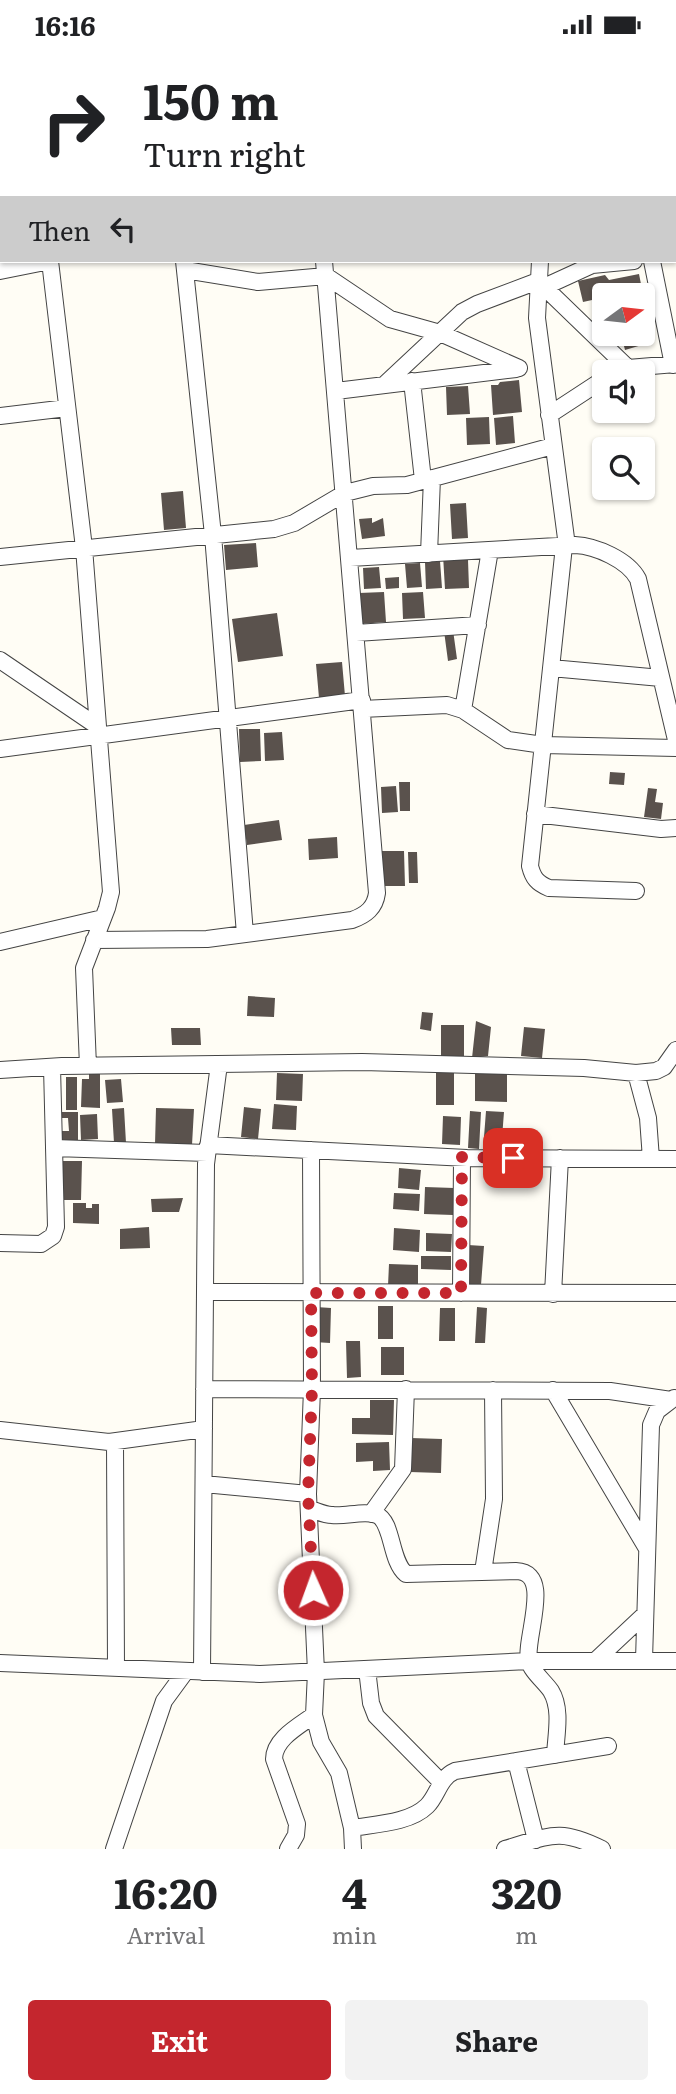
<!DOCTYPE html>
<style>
:root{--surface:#fff;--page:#f2f2f2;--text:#202124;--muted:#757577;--accent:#c4262e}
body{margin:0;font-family:Literata,serif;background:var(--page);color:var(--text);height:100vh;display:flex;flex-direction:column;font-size:26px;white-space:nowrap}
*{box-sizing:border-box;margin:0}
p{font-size:23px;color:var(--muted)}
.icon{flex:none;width:38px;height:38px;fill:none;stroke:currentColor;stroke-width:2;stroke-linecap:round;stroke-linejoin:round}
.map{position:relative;height:1800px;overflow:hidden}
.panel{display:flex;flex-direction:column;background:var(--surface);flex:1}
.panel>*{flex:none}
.hud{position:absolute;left:0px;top:0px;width:677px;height:214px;box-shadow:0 2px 5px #0004;background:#fff;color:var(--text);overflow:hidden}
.needle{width:46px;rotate:75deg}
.controls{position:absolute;left:592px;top:234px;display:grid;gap:14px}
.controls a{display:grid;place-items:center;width:63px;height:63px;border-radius:7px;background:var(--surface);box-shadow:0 2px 5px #0004;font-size:35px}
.pin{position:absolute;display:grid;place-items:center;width:60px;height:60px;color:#fff;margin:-30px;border-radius:14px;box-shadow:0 4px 10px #0006}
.me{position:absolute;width:77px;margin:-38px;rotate:358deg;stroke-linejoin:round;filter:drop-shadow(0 0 5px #0008)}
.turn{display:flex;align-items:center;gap:24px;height:147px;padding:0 28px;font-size:32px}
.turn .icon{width:91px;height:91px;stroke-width:2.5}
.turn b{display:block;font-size:49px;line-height:60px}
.then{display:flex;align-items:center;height:66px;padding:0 28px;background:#0003;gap:14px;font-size:26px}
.eta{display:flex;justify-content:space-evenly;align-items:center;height:119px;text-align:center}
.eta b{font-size:42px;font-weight:700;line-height:49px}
.action{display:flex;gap:14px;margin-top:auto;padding:14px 28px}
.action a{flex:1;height:80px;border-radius:7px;background:var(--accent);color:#fff;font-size:28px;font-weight:700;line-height:80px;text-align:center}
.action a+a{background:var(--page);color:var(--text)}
.status{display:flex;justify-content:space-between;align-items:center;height:49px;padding:0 35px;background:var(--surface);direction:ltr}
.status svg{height:19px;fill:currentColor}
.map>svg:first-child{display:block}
.building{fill:#5a524d}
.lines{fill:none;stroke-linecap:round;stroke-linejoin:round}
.street-casing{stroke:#444;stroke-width:18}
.street{stroke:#fff;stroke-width:16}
.route{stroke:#c4262e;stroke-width:12;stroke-dasharray:0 21.6}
</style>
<div class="status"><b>16:16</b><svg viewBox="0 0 49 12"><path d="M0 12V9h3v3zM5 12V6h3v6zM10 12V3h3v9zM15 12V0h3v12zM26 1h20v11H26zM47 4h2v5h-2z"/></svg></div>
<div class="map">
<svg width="676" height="1800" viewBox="0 0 676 1800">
<rect width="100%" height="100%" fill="#fffdf5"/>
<path class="building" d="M639,225L642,240L583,253L578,232L605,226L609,231Z
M642,268H645L652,293L625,301L621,285H642Z
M519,331L522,363L493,366L491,336H498L500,333Z
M468,337L470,365L447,366L446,338Z
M513,367L515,394L496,396L494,369Z
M489,368L490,395L467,396L466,369Z
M183,442L186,479L164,481L161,444Z
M466,454L468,489L452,490L450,455Z
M372,469V474L383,469L385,487L362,490L359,470Z
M256,494L258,518L226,521L224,496Z
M443,506L468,511L469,539L445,540Z
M440,512L442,539L426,540L425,513Z
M420,514L422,538L407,539L405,515Z
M379,518L381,539L364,540L363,519Z
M399,528V539L386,540L385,529Z
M384,543L386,573L360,575L359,544Z
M423,543L425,569L403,570L402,544Z
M277,564L283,607L238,613L232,570Z
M453,581L457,610L448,612L444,582Z
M342,613L345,647L319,649L316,615Z
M239,680H260L261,712L240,713Z
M282,683L284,711L265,712L264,684Z
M610,723L625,724L624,736L609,735Z
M399,733H410V762H400Z
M396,737L398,763L382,764L381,738Z
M648,739L657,740L655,753L663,754L661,770L644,768Z
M279,771L282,791L247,796L244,776Z
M337,788L338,809L309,811L308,790Z
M382,802H404L405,837H383Z
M408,803H417L418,834H409Z
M248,947L275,949L274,968L247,967Z
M422,963L433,964L431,982L420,980Z
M476,972L491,978L488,1007L472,1009Z
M441,976H464V1007H441Z
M524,978L545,980L542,1009L521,1007Z
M171,979H200L201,996H172Z
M475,1022H507V1053L475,1052Z
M436,1023H454V1056H436Z
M89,1024L100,1025V1059L81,1058L82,1030H89Z
M277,1024L303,1025L302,1052L276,1051Z
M66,1028H77V1061H66Z
M121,1030L123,1053L107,1054L105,1031Z
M274,1055L297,1057L296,1081L272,1080Z
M244,1058L261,1060L258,1090L241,1088Z
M124,1059L126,1094H114L112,1060Z
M156,1059L194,1060L192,1096L155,1095Z
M470,1062L481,1063L479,1100L468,1099Z
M486,1062L504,1063L501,1102L483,1101Z
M58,1063H78V1095H56V1082H69L68,1069H58Z
M97,1065L98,1090L81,1091L80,1066Z
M443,1067L461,1068L460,1096L442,1095Z
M60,1112H82L81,1151H59Z
M399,1119L421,1121L419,1141L398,1139Z
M425,1138L454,1139L453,1166L424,1165Z
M394,1144L420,1145L419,1162L393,1160Z
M183,1149L179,1163H152L151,1150Z
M73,1154H86V1159H92V1155H99V1175L73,1174Z
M149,1178L150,1199L120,1200V1180Z
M394,1179L420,1181L419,1203L393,1201Z
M426,1184L452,1185L451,1203L426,1202Z
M468,1196L484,1197L481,1236L465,1235Z
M421,1207H451V1221L421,1220Z
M389,1215L418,1216V1238L388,1237Z
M378,1257H393V1290H378Z
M316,1258L331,1259L330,1294L314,1293Z
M477,1258L487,1259L485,1294H475Z
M440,1259H455V1292H439Z
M346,1292H360L361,1328L347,1329Z
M381,1298H404V1326H381Z
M370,1351H394L393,1386L352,1385V1369H370Z
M411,1389L442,1390L441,1424L410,1423Z
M389,1393L390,1421L373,1422V1412L356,1413V1394Z"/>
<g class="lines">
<g class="street-casing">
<path id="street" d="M33,0L34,2
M168,0V2
M354,0L355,2
M516,0V2
M622,0V2
M371,2L381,0
M0,32H2
M184,212L213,486L245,885
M540,212L537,269L567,497
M652,212L673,316
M185,221L258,233L326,227L390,270L440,284L519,319
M0,222L50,212L84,499L111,843L107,859L84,919L88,1017
M544,238L592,216L634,212
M613,324L628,319L676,315
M412,332L423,431
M384,336L462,263L477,255L538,232L628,319
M336,342L516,320
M549,366L604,330
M0,367L67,359
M564,497L530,817C533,829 537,834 549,839L636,842
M429,505L432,429
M0,508L274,480L294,474L345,444L373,437L407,436L553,397
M350,509L575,496C596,497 628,511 638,530L676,691
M356,584L478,576
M0,611L97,677
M551,619L661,629
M362,660L447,656L463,661L508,691L543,696L676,699
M463,661L490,501
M0,700L362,651
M535,765L661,780L676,779
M94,891L207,890L352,871C366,866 375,859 377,844L324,212
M0,893L103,869
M0,1021L62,1017L362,1013L584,1019L636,1024L656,1022L664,1018L676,1001
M636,1024L648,1069L651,1110
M208,1096L467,1109L676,1110
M54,1099L207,1104
M311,1101L312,1340L308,1445L316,1623L314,1666L321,1693L339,1724L352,1779L353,1800
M0,1194L41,1195L53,1187L56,1178L52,1018
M205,1243L676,1244
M461,1244L462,1109
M553,1245L560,1109
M204,1340L610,1342L671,1351
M553,1341L646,1498
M0,1381L109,1393L204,1380
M115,1393L116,1619
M204,1435L308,1445
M310,1460C317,1462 324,1466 332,1466C345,1468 364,1461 377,1466C393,1473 390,1512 406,1525L516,1522C554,1523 524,1589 529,1612C531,1622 545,1633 551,1642C562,1660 556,1686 555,1706
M371,1465L403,1420L406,1340
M483,1523L494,1450L493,1341
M644,1611L651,1376L657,1362L674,1349
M595,1612L644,1566
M0,1614L260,1625L529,1612H676
M367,1620L371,1654L376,1667L441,1733
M202,1623L206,1115L219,1015
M516,1712L536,1791
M352,1779C375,1775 410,1774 427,1757C438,1746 439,1729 455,1722L608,1697
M114,1800L164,1652L186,1622
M288,1800L296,1786L297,1775L274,1710C274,1690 299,1677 314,1666
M505,1800C550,1787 558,1778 602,1800"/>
</g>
<use href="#street" class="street"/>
</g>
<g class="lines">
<path class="route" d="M313,1541L308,1445L312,1340L311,1244H461L462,1108L513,1109"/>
</g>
</svg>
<div class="controls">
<a><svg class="needle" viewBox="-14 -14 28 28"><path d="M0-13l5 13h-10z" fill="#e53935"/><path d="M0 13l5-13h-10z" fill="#757577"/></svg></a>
<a><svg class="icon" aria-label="sound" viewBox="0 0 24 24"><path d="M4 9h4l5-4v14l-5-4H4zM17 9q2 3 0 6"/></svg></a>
<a><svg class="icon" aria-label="search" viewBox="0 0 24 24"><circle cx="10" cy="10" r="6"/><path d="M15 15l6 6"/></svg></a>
</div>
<div class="pin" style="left:513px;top:1109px;background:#d93025"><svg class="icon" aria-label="arrive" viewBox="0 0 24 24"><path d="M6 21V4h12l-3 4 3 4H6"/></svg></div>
<svg class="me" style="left:313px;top:1541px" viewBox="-20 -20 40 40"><circle r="17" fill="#c4262e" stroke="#fff" stroke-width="3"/><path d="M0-11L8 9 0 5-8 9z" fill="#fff"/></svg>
<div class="hud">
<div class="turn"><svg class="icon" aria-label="right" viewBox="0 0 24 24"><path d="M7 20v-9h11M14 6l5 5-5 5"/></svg><div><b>150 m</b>Turn right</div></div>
<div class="then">Then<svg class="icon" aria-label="left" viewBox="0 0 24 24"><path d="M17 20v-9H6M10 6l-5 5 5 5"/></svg></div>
</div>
</div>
<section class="panel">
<div class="eta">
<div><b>16:20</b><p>Arrival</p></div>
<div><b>4</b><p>min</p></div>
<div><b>320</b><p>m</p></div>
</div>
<div class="action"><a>Exit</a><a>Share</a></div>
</section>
